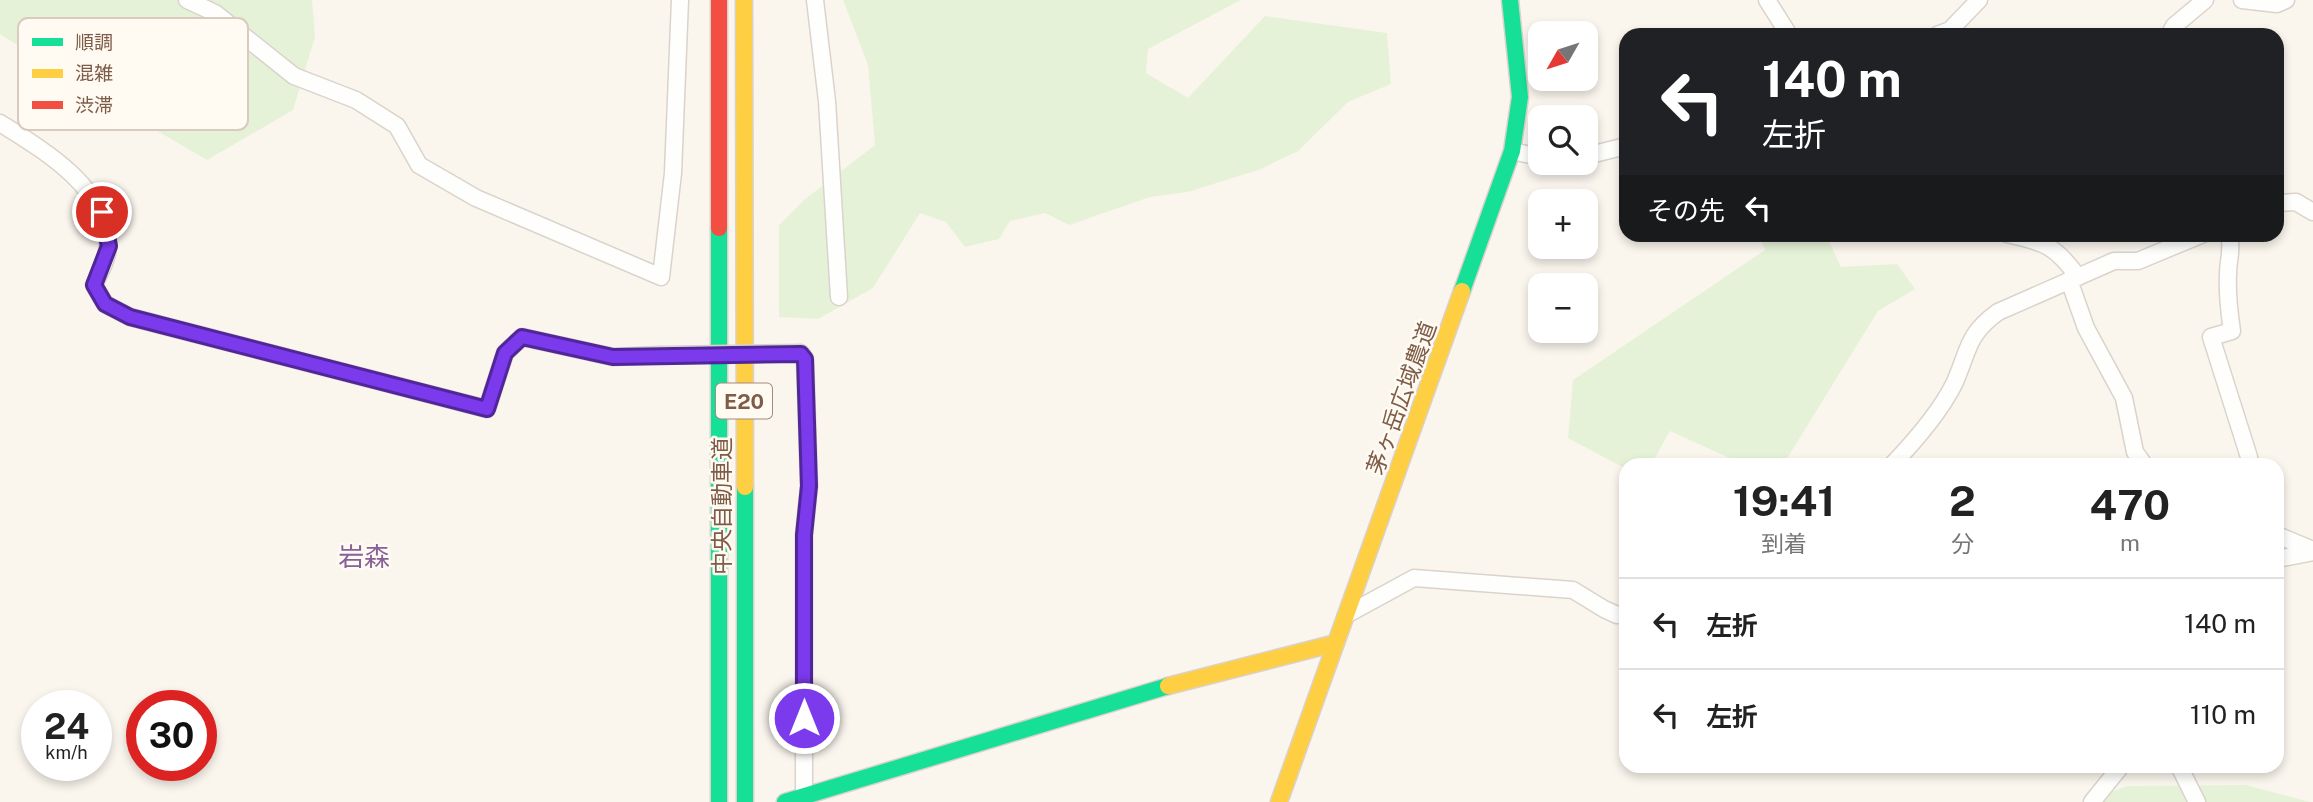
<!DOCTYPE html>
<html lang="ja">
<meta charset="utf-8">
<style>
:root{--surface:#fff;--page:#f6f6f6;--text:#222;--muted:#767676;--line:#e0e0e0}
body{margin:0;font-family:"Public Sans","Noto Sans JP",sans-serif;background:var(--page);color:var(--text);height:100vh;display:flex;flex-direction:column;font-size:26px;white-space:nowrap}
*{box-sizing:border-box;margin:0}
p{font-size:23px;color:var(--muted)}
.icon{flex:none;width:38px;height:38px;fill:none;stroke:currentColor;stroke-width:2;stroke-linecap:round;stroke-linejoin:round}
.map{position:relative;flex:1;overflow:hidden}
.details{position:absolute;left:1619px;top:458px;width:665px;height:315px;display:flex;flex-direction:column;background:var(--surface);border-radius:21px;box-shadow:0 4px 10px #0003}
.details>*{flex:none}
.guide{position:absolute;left:1619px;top:28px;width:665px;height:214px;border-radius:21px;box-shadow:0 4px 10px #0003;background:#202124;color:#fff;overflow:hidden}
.needle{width:46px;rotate:231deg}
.controls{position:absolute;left:1528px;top:21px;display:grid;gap:14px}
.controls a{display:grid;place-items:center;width:70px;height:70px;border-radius:14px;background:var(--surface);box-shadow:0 4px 10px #0003;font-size:35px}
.speed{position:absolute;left:21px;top:690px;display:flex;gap:14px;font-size:35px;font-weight:700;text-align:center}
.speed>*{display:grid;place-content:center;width:91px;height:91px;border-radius:50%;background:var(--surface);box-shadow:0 4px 10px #0003;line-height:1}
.speed small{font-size:18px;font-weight:400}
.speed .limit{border:10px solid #d22;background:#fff;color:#111}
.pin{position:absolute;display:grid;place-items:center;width:60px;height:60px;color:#fff;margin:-30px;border:4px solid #fff;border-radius:50%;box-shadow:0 2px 7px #0007}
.me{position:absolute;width:77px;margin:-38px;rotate:0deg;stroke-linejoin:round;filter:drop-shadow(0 0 5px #0008)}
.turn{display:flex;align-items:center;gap:24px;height:147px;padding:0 28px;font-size:32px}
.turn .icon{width:91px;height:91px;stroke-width:2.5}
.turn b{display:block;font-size:49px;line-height:60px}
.then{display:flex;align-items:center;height:66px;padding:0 28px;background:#0003;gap:14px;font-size:26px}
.eta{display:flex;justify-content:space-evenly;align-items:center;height:119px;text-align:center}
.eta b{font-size:42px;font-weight:700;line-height:49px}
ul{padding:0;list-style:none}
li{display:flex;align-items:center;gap:21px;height:91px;padding:0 28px;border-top:2px solid var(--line)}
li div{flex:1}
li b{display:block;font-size:26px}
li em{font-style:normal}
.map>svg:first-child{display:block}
.green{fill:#e6f2d7}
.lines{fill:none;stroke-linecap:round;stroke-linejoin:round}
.street-casing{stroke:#dad3cc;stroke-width:19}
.fast-casing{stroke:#dad2ca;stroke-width:19}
.slow-casing{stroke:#dad2ca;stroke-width:19}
.jam-casing{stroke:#dad2ca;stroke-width:19}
.street{stroke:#fefefc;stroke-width:16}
.fast{stroke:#16e098;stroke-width:16}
.slow{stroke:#ffcf43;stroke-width:16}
.jam{stroke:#f24e42;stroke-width:16}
.street-bridge-casing{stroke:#dad3cc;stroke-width:19;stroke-linecap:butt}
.street-bridge{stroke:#fefefc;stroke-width:16}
.route-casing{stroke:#51269a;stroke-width:18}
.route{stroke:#7c3aed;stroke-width:12}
.labels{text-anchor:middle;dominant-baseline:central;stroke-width:5;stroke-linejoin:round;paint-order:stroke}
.shield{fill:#fffaf2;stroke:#a58b7b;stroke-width:2}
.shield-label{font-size:21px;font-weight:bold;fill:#7e5c48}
.street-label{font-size:23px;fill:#7e5c48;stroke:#fffaf2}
.quarter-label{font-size:26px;fill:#87619a;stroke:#fffaf2}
.key{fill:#fffaf2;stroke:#d8cbbf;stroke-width:2}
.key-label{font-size:19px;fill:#7e5c48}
</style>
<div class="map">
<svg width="2313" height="802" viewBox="0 0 2313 802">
<rect width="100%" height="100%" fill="#faf6ee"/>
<path class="green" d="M0,0H312L315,37L293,110L207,160L94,94L0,34Z
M843,0H1241L1148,49L1146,73L1188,98L1265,16L1387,33L1391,84L1348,102L1298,151L1261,169L1188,192L1150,197L1069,225L1045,213L1010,221L999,239L965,247L946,222L920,213L873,288L818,319L779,317V225L804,200L875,145L868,65Z
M1759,235H1826L1841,267L1897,264L1915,289L1878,311L1783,465H1745L1670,431L1651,465L1626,466V469L1568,438L1573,380L1765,250Z
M2246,785L2310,802H2087L2126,786Z"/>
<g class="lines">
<g class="street-casing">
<path id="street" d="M187,0L215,13L294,76L356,100L397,126L419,165L476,198L661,277L673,173L680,0
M815,0L827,101L839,297
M1767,0L1789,35
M2242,0L2277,4L2286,0
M1937,35L1950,30L1979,0
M2169,35L2174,26L2205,0
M0,123C43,150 107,187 108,244C109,257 99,274 94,285L105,304L130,317L487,409L505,353L522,337L613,357L660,355
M1512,151L1540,157
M1586,156L1626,146
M2277,203L2296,202L2313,212
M2007,234C2044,242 2055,245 2078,277
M2229,234C2233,249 2228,259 2228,274C2227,293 2229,311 2232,331L2211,337L2249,457
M2069,280L2086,328L2124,398L2135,452L2145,466
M801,353L805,359L809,486L804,535V802
M1891,466C1914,442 1939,414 1954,384C1969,351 1966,335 1998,312L2114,261H2138L2203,234
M2277,535L2313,550
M2277,559L2313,552
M1346,615L1414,578L1573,590L1604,609L1617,615L1626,614
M2179,766L2197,802
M2092,802L2121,766"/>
</g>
<g class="fast-casing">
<path id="fast" d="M719,228V802
M1462,291L1512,151L1520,97L1510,0
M745,487V802
M785,802L1168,686"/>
</g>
<g class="slow-casing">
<path id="slow" d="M744,0L745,487
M1168,686L1336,643
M1279,802L1462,291"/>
</g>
<g class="jam-casing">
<path id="jam" d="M719,0V228"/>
</g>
<use href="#street" class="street"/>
<use href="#fast" class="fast"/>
<use href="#slow" class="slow"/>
<use href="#jam" class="jam"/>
<g class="street-bridge-casing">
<path id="street-bridge" d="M660,355L801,353"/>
</g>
<use href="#street-bridge" class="street-bridge"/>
</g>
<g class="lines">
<g class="route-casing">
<path id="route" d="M102,212L109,246L94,285L105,304L130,317L487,409L505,353L522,337L613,357L801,354L805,359L809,486L804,535V718"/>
</g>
<use href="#route" class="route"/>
</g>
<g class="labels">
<rect class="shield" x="716" y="383.5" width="56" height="35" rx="5"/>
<g class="shield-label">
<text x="744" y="401">E20</text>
</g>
<g class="street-label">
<text transform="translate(1401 398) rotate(-70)">茅ヶ岳広域農道</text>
<text transform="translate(721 506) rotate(-90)">中央自動車道</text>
</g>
<g class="quarter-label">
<text x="364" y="556">岩森</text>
</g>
</g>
<rect x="18" y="18" width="230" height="112" rx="10" class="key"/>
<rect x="32" y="38" width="31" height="8" fill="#16e098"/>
<rect x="32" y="69" width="31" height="9" fill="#ffcf43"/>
<rect x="32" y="101" width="31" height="8" fill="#f24e42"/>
<g class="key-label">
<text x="75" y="49">順調</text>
<text x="75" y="80">混雑</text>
<text x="75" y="112">渋滞</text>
</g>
</svg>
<div class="controls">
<a><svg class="needle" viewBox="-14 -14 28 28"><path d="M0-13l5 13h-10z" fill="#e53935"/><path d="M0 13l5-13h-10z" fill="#767676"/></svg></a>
<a><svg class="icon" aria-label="search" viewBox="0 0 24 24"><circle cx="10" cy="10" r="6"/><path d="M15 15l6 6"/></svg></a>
<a>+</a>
<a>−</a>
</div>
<div class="speed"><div>24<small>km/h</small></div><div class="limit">30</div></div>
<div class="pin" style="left:102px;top:212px;background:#d93025"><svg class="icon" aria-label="arrive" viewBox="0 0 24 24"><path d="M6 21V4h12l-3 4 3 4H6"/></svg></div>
<svg class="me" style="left:804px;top:718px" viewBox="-20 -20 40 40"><circle r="17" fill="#7c3aed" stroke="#fff" stroke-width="3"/><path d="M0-11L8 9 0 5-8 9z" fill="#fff"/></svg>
<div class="guide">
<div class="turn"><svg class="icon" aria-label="left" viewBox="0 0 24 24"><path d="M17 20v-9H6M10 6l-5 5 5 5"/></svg><div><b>140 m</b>左折</div></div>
<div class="then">その先<svg class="icon" aria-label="left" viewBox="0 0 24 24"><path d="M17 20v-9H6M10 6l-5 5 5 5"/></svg></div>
</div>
<section class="details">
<div class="eta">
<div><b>19:41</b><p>到着</p></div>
<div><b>2</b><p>分</p></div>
<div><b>470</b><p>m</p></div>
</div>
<ul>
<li><svg class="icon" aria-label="left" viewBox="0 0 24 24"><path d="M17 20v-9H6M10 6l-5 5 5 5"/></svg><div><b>左折</b></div><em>140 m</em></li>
<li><svg class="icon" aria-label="left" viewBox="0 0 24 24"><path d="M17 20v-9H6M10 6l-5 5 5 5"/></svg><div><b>左折</b></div><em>110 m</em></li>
</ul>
</section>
</div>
